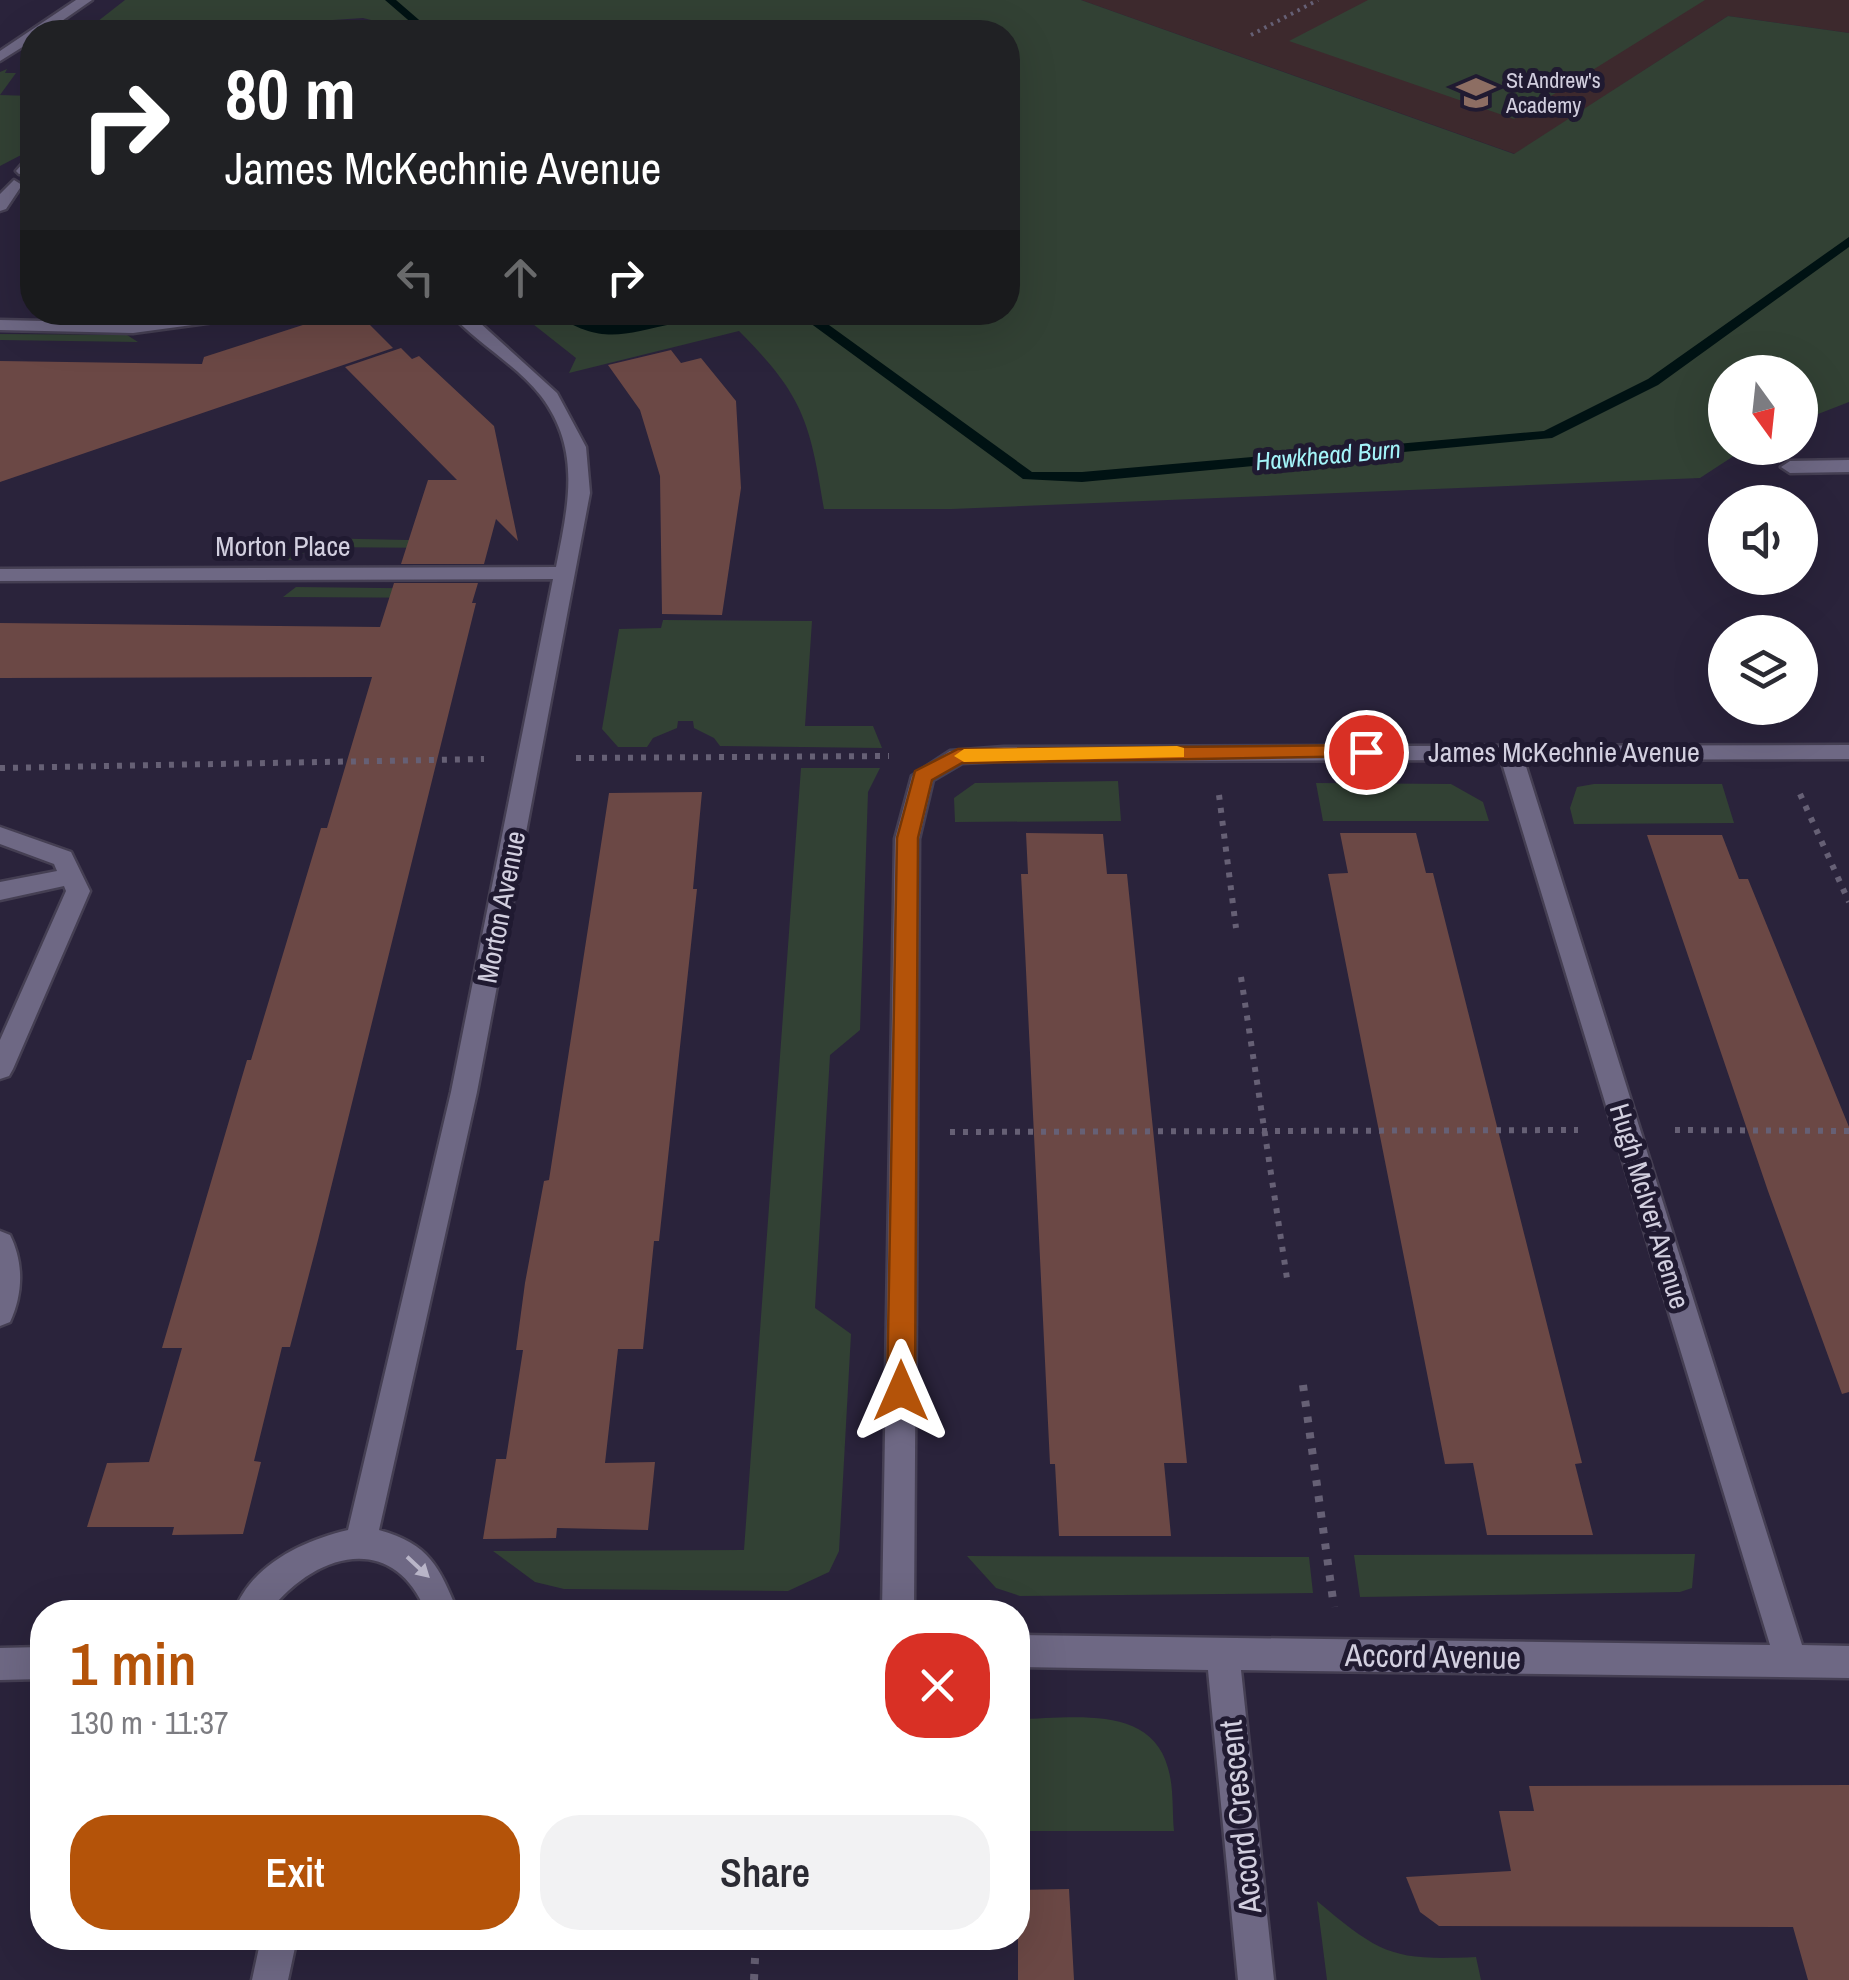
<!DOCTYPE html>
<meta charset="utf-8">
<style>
:root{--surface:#fff;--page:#f2f2f3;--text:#2b2b33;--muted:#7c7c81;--accent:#b45309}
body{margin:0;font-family:"Archivo Narrow",sans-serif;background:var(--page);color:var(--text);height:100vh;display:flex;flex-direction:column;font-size:38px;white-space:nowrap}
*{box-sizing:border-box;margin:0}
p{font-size:32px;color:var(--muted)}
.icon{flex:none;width:55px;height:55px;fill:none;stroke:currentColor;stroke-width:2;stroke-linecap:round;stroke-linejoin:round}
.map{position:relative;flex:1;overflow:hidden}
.sheet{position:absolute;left:30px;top:1600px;width:1000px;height:350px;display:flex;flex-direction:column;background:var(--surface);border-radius:40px;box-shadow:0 10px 40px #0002}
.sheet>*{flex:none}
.guide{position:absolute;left:20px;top:20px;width:1000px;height:305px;border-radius:40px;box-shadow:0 10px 40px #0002;background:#202124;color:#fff;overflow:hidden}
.needle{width:65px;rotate:165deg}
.buttons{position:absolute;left:1708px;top:355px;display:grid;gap:20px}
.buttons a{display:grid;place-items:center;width:110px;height:110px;border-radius:50%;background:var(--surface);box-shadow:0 10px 40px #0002;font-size:50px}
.pin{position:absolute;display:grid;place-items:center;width:85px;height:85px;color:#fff;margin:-42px;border:5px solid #fff;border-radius:50%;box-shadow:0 2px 10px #0007}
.me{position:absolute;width:110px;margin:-55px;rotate:0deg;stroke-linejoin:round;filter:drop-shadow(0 0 8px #0008)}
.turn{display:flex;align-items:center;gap:35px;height:210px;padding:0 40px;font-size:45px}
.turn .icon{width:130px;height:130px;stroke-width:2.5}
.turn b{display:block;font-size:70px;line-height:85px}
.lanes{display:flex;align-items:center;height:95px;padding:0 40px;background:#0003;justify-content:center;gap:50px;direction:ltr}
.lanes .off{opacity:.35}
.round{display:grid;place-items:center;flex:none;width:105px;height:105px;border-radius:40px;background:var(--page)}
.head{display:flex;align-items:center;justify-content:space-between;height:170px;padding:0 40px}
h1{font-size:60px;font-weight:600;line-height:75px;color:var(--accent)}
.primary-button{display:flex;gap:20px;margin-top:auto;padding:20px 40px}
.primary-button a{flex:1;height:115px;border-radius:40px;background:var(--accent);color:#fff;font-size:40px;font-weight:600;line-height:115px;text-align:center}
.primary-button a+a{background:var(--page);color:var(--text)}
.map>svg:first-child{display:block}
.education{fill:#3d292d}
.green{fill:#324134}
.water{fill:#001213}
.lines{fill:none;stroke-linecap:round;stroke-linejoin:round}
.stream{fill:#001213;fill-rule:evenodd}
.building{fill:#6b4845}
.lane-casing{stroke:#453f53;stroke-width:5}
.street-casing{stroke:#453f53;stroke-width:5}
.path-far2{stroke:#666075;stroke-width:4;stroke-dasharray:2.5 5;stroke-linecap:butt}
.path-far1{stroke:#666075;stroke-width:6;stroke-dasharray:5 8;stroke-linecap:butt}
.path{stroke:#666075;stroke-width:8;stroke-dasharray:6 10;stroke-linecap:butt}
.lane{fill:#6e6884;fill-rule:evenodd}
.street{fill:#6e6884;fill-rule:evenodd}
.oneway{fill:#b9b5c8}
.route{fill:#b45309;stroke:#753606;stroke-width:2.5}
.slow{fill:#f59e0b}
.labels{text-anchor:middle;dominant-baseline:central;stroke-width:10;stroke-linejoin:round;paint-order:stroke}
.far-poi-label{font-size:22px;fill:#d2cfdf;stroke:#201a31;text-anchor:start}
.far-water-label{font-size:25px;font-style:italic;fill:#a3f4f9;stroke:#201a31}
.street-label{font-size:28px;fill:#d2cfdf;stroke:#201a31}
.near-street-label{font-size:32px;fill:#d2cfdf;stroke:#201a31}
</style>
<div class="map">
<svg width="1849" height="1980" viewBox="0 0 1849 1980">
<rect width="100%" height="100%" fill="#2a233b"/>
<path class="education" d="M1081,0H1849V33L1728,16L1515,154Z"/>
<path class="green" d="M125,0H1081L1514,154L1728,16L1849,33V402L1800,421V372H1725V448H1746L1700,478L952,509H824C810,421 803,395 739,331L569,373L576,358L519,313L1008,312V32H390L379,22L363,18L303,22L246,32H84Z
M1368,0H1705L1514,119L1289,41Z
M7,69L5,73H16L0,95L32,96V141L23,154L0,166V72Z
M0,334L127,335L138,342L0,340Z
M312,538L457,541L446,548L314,547L292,560H280L276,551Z
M296,587L466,589L463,598L283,597Z
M663,620L812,621L805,726H873L882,748L720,746L714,738L694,728L693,721H678L677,728L653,738L647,747H618L602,729L619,629L661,628Z
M801,768H880L868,792L860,1030L830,1055L815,1308L851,1334L839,1551L829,1572L788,1591L564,1589L535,1582L493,1551L744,1550Z
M1118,781L1121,821L955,822L954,798L975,783Z
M1316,783L1451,784L1483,802L1489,821H1323Z
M1594,784H1722L1734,823L1574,824L1570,808L1577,787Z
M1695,1554L1692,1588L1680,1592L1360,1597L1354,1555Z
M967,1556L1309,1557L1313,1593L1020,1596L996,1588Z
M1018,1719C1069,1719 1151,1703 1168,1768C1174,1788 1172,1811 1174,1831H1018Z
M1317,1901C1380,1954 1392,1961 1476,1957L1481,1980H1327Z"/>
<path class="water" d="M551,313H682L676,323C620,335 603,345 551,313Z"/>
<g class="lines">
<path class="stream" d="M385,0H396L433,32H422Z
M1849,237V247L1658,385L1552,438L1082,482L1023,479L795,312H811L1032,472H1082L1544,431L1648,379Z"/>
</g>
<path class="building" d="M343,312H357L393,348L0,482V361L202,364L204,357Z
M401,348L412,359L419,356L494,426L518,541L496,519L484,564H401L428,480H457L345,367Z
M671,350L681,363L701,358L736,401L741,488L722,615L662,614L660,476L640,410L608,365Z
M394,583H478L472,603H476L318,1240L290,1347H282L254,1461L261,1462L243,1534L172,1535L174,1527H87L107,1463L149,1462L182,1348H162L247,1060H251L321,828H327L372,677L0,678V623L380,627Z
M702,792L693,889H697L659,1241H654L643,1349H618L605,1463L655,1462L648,1530L557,1528L556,1538L483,1539L496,1459H506L523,1350H516L525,1283L544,1181L549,1180L609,793Z
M1026,833L1103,834L1107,874H1127L1187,1463H1164L1171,1536H1059L1055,1464H1050L1025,950L1021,874H1028Z
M1340,833H1416L1426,873H1433L1582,1463L1575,1464L1593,1535H1487L1473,1463L1445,1464L1328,874L1348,873Z
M1647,835H1722L1739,879H1748L1849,1127V1392L1842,1394L1768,1191Z
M1849,1785V1980H1808L1793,1927L1439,1926L1420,1912L1406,1877L1511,1871L1499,1811H1534L1529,1786Z
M1069,1889L1074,1980H1018V1890Z"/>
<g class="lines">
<g class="lane-casing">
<path id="lane" d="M32,153V171L19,174L16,171Z
M14,180L22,185L6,209L0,211V194Z
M0,827L71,852L90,891L13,1069L9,1076L0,1079V1040L66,891L64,886L0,900V882L57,871L54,864L0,844Z
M0,1231L10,1235C24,1263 23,1294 10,1322L0,1326Z"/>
</g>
<g class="street-casing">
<path id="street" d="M76,0H92L46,32H32V41L0,61V51Z
M210,312H259L251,317L133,333L0,330V320L133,323Z
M449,312H468L557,393L586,447L590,493L477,1092L379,1530C430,1544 439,1567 458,1612H426C393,1530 314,1553 269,1612H234C251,1565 302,1541 348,1530L451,1092L553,579L0,581V569L556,567C568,506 582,450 541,396C516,364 476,343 449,312Z
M1849,460V472L1790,473L1781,467L1790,461Z
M1849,745V759L1524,760L1802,1645L1849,1646V1678L1241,1670L1274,1980H1238L1208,1670L1018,1667V1635L1770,1645L1501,760L1004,761L962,763L933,780L919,839L914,1612H882L895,839L912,776L950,751L1004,747Z
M42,1647V1679L0,1680V1648Z
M261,1938H297L288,1980H252Z"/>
</g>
<path class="path-far2" d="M1251,35L1318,0"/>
<path class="path-far1" d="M576,758L889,756
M0,768L484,759
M1800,794L1849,902
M1219,795L1236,928
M1241,977L1288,1285
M1675,1130L1849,1131
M950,1132L1578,1130"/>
<path class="path" d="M1303,1385L1334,1607
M754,1980L756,1938"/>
<use href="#lane" class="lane"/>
<use href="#street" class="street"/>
</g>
<defs><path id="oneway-solid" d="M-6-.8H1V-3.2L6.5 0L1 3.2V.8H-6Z" transform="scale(2.5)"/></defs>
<use class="oneway" href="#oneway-solid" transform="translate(418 1567) rotate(43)"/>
<path class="route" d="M1366,745L1373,747V756L962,763L932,780L918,838L915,1391L911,1399L901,1403L891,1399L887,1391L897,838L915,771L958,749Z"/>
<path class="slow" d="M1177,746L1184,748V757L964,762L954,756L964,749Z"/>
<defs>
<g id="school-bare" transform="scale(3)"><path d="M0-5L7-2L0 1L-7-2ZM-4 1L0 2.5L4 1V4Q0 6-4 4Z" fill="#8d6e63" stroke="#201a31" stroke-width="2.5" paint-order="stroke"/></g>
</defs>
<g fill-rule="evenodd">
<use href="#school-bare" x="1476" y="93"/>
</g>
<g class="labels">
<g class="far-poi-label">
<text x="1506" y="80">St Andrew's<tspan x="1506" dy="25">Academy</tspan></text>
</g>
<g class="far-water-label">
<text transform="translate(1328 455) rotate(-5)">Hawkhead Burn</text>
</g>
<g class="street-label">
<text x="283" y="546">Morton Place</text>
<text x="1564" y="752">James McKechnie Avenue</text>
<text transform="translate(501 907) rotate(-79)">Morton Avenue</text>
<text transform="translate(1650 1206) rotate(73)">Hugh McIver Avenue</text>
</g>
<g class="near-street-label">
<text transform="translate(1433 1656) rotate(1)">Accord Avenue</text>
<text transform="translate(1240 1817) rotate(-96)">Accord Crescent</text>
</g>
</g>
</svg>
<div class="buttons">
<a><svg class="needle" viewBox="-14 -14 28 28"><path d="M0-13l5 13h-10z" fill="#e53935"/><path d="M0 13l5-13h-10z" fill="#7c7c81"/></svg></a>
<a><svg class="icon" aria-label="sound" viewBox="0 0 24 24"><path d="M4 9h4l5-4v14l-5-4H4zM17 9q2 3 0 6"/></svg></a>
<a><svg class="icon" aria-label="layers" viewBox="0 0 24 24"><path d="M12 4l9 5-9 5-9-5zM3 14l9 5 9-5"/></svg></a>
</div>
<div class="pin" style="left:1366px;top:752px;background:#d93025"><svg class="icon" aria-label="arrive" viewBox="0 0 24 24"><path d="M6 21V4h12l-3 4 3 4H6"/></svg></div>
<svg class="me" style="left:901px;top:1391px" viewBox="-20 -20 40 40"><path d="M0-17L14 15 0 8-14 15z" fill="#b45309" stroke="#fff" stroke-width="4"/></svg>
<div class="guide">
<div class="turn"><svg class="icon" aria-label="right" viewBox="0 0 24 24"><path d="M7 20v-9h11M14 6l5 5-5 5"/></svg><div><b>80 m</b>James McKechnie Avenue</div></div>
<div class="lanes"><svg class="icon off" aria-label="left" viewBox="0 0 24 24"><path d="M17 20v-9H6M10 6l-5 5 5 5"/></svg><svg class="icon off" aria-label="ahead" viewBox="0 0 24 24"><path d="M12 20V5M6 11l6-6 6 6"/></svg><svg class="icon" aria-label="right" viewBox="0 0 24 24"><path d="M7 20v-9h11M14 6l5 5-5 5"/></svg></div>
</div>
<section class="sheet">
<div class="head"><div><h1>1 min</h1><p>130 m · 11:37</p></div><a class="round" style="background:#d93025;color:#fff"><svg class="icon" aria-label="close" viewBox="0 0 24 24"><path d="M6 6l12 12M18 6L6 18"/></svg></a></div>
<div class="primary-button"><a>Exit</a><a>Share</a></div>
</section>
</div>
